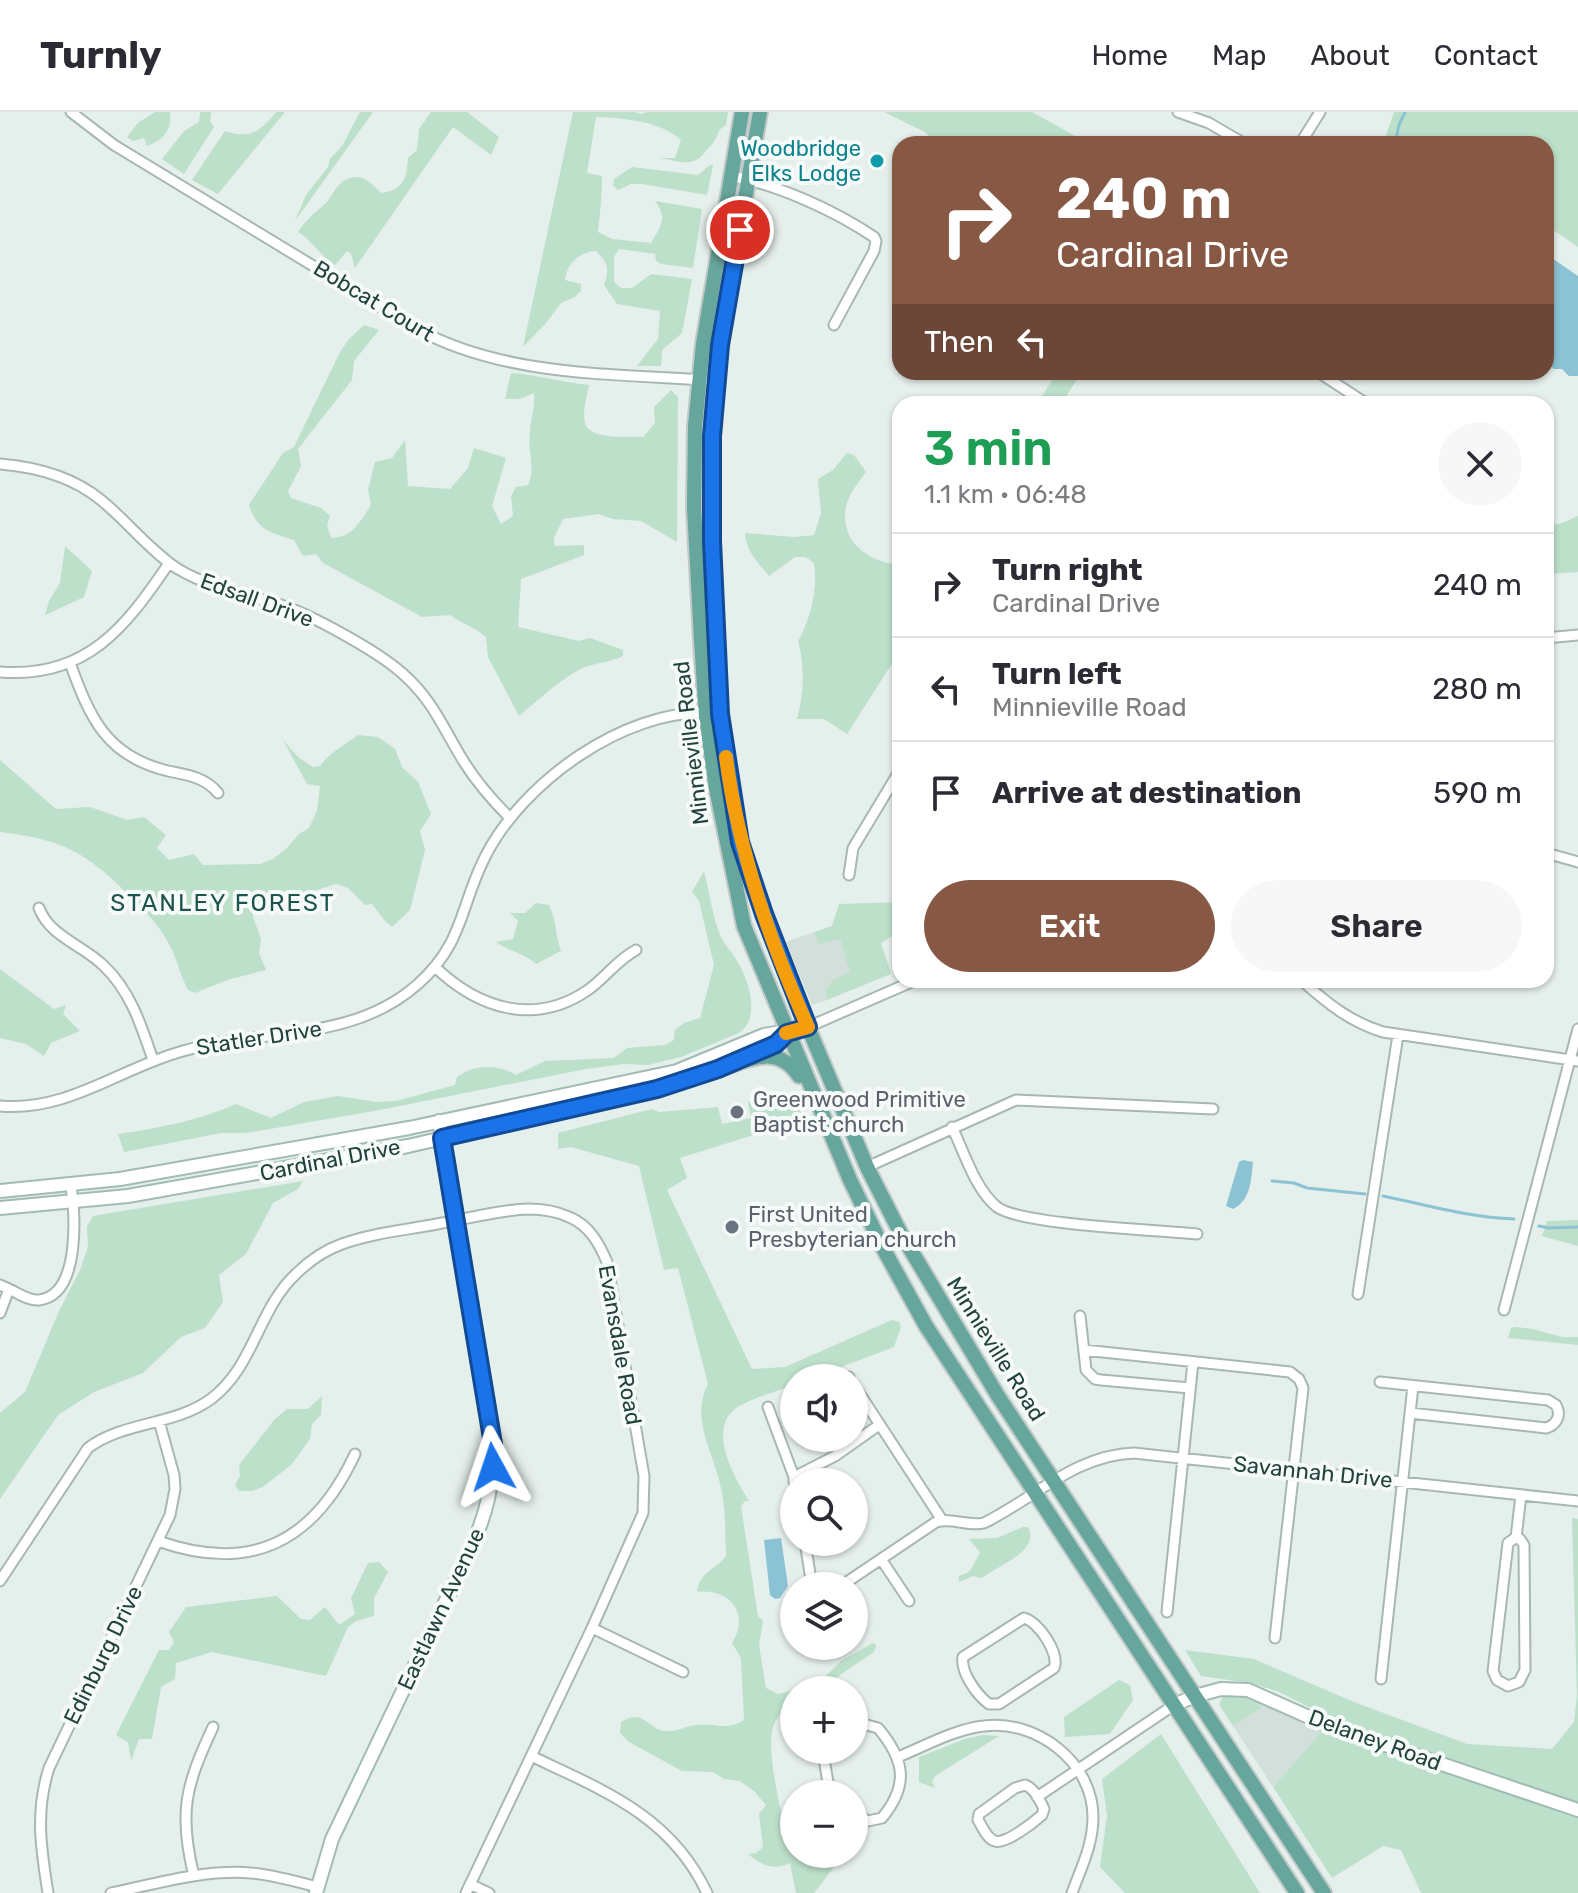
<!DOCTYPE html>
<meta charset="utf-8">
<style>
:root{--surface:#fff;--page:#f7f7f7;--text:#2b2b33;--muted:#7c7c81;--line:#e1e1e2;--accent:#875844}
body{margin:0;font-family:Rubik,sans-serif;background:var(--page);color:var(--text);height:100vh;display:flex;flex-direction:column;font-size:30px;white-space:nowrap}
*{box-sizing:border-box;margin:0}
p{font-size:26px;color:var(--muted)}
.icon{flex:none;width:44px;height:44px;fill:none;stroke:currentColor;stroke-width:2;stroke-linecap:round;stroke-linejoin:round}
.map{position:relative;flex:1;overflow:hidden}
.panel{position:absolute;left:892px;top:284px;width:662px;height:592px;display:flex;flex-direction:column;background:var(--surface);border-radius:24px;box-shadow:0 2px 6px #0004}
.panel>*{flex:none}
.banner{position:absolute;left:892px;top:24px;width:662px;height:244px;border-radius:24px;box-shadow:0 2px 6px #0004;background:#875844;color:#fff;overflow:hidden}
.tools{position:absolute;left:780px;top:1252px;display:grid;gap:16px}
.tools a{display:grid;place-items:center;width:88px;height:88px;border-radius:50%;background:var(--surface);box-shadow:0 2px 6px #0004;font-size:40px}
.pin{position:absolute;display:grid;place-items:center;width:68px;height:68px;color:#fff;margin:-34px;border:4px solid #fff;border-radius:50%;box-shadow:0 2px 8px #0007}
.me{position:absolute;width:88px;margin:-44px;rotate:355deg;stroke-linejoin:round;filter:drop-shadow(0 0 6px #0008)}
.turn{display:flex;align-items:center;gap:28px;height:168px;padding:0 32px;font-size:36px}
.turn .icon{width:104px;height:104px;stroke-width:2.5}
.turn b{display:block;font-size:56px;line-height:68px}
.then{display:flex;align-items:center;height:76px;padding:0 32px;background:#0003;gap:16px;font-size:30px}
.round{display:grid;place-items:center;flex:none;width:84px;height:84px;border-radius:42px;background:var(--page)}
.headline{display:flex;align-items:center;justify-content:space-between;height:136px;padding:0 32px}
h1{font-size:48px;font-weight:600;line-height:60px;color:#1e9e55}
.action{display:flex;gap:16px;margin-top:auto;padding:16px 32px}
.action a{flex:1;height:92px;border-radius:48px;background:var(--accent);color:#fff;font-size:32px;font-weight:600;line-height:92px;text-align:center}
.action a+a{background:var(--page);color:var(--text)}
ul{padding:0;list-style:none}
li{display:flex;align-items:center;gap:24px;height:104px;padding:0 32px;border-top:2px solid var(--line)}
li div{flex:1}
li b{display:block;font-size:30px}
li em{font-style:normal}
header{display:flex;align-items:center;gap:48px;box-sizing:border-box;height:112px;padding:0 40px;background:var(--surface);border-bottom:2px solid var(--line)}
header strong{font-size:38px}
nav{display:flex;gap:44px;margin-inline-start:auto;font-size:28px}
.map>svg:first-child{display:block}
.built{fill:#d3dfda}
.green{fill:#bde0ca}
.water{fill:#8bc3d5}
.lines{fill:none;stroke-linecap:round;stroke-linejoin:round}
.stream{stroke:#8bc3d5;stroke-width:3}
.street-casing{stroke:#a7b8b3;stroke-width:13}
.secondary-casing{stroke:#a2bbb4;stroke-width:16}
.primary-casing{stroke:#c1cac8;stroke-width:18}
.street{stroke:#fff;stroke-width:9}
.secondary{stroke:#fff;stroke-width:12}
.primary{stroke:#67a69c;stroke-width:14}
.route-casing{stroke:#114b97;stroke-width:20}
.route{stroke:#1a73e8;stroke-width:14}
.slow{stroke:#f59e0b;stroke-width:14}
.culture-dot{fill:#0f9aa8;stroke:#f6faf9;stroke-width:3}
.worship-dot{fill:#6b7280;stroke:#f6faf9;stroke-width:3}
.labels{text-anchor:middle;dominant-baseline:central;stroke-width:8;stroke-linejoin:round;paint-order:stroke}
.culture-label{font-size:22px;fill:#0d838f;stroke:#f6faf9;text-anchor:end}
.street-label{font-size:22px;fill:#22423c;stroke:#f6faf9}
.worship-label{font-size:22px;fill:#5b616d;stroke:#f6faf9;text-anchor:start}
.neighbourhood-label{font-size:24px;letter-spacing:2px;fill:#1d554d;stroke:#f6faf9}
</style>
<header>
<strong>Turnly</strong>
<nav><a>Home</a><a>Map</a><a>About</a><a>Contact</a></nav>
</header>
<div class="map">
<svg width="1578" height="1781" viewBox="0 0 1578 1781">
<rect width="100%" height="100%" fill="#e5efeb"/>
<path class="built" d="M814,820L819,832L840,826L851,861L825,879L827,888L812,893L786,830Z
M1258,1587L1324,1618L1273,1675L1233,1614L1261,1596Z"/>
<path class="green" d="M155,0H170C173,17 163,29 147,34L144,26L133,29L127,25L138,11Z
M200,0H211L210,9L214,15L184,62L162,47L184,19L199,10Z
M276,0H285L218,82L192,68L225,19C249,27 261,20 276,0Z
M360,0H373L295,109L306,83L328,55L330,47L342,34Z
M431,0H467L499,25L491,43L453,15L355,156L351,142L347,139L335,153C318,142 313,129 298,120C306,108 313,102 324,93C334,85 335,67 356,65C366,64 374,75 382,81C404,77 407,66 408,46L417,38L419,17Z
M573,0H635L641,2L648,0H728L726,13L719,18C717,28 712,32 706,39C692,57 680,49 660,46H675L681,28C660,9 624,6 596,5L587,61L602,64C602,83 600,101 598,120L612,127L651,131C661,113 668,107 655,89L702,97L693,156L661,152L656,149L655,142L619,137L614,145V170L621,176H632L651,162L692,167L682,221L662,238L661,254H637L658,227L660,199L617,192L604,173C610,156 608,151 596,139C579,140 567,151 565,168L581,172V179L575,185L561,191L546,211L523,235Z
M884,0H1032L1090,32H938L925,20Z
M1394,0H1578V135L1546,113V32H1383Z
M710,53H713L707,83L642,72H631L618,78L613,74L614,67L632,55L698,63Z
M364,213L379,218L354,249L352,268L298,337L301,354L288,379L291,386L321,396L330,404L327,413L331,426C352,426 360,410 371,393L368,378L375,350L392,346L405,328L408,374L450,377L468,356L474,336L506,346L492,394L501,412L513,404L511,384L516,375L528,373C536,356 527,339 530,320C531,304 535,298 534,281L520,287H505L511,261C538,263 562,270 589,273C587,284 582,301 585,311C590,329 629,324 643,325L655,311L654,295L671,278L678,285L677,430L641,409L613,407L599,402L563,407L554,426L555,434L584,433V443L521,467L518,515L579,529L590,526L623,538V544C608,552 590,550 575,560C555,572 537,589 519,604L488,545L486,525C475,515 462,512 450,503L422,505L323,451L316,442L303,444L294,428C271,421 257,418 249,393L283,341L294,335L339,242L348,228Z
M1057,260H1082L1061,292H1037Z
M847,341L854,343L866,360C859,370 849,382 846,394C839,430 869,450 900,453V539L847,622L824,607H797C804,582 805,554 798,529C811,507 818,476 814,451L806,445H795L769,464C758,451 746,439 745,421L794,425L814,423L821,401L818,367L833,358Z
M1578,404V460L1546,462V411C1556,416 1568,408 1578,404Z
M65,434L92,459L84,485L45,503L49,489L60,471Z
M358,623L378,625L395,637L402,655L418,670L431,702L420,719L425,738L410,798L392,815L385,809L372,792L365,793L348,776L336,772L304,782L287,778L253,795V805L261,827L259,841L266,858L227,868L195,881L188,878C181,865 178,851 172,838C163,818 146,799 130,784C85,739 63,728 0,720V648L56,697L90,695L127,708L144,705L166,723L157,736L169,748L194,742L203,753L260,752L273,747L286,737L299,722L309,716L317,699L320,674L307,672L283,628L298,645L313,655L320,654C329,641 345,633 358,623Z
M704,759C709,779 712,801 719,820C723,832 730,837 736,847C748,866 762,905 739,921L681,945L648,953L624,952L586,957L385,997L247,1021H221L124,1040L118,1022C159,1016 197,1009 236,992L271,1006L304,990L338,984L377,990L396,989L455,973L457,965C475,952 497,952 516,963L545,949L614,946L627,936L665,933L674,928L675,918L684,911L700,906L714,853L699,789L692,780Z
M900,790V819L881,831L891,862L827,888L825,879L834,867L850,860L840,827L819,832L814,820L832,814L839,792Z
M536,791L549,793C557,809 555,823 561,839L536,852C524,841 510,840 496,830L513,827L518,809L510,801H525Z
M0,857L54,897L66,893L63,902L80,919L51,931L44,944L26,932L0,926Z
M792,983L802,1003L767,1011L763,1020L680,1046L687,1066L667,1078L752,1257L785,1255L892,1208L899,1210L901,1215L894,1235L812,1266H794V1273C778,1279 748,1287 735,1297C707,1319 735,1366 749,1389H745L741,1394L758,1504L763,1509L759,1533L766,1576L778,1582L794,1578V1592C783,1598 774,1606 772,1620C767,1645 783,1705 787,1733L794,1736V1742H807L834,1755L814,1781H796L790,1751C774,1759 761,1753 748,1742L756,1741L763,1735L759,1702L766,1693L755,1680L740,1669L724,1667L713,1660L682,1659L629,1630L620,1621L621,1610C643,1595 649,1618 665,1619C677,1620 685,1614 696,1613C716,1610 724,1620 744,1608L741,1546L732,1531C751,1501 729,1476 697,1480C699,1460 716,1458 726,1444C725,1423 726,1401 722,1381C716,1344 689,1308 708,1272L678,1156L664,1158L639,1054L571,1035L558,1037V1021L652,997L659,1000L718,995L722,1012L751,1006L748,990Z
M303,1069L298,1077L273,1091L246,1142L219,1163L223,1190L205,1216L181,1225L143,1261L94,1280L58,1303L0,1387V1301L25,1280L59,1199L80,1158L88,1135L87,1114L93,1104Z
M1578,1108V1134L1542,1124L1547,1109Z
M1516,1215L1532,1217L1562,1225H1578V1233L1508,1226L1511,1216Z
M322,1284L321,1303L312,1312L310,1327L292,1352L263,1375L253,1379H239L235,1373L240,1364L239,1353L274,1308L287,1297H308Z
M1572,1406L1578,1407V1781H1421L1401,1738L1383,1734L1332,1766L1273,1675L1333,1607L1277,1579L1249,1571L1201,1564L1185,1538L1254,1547L1354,1590L1467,1632L1552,1637L1574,1610L1577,1583Z
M1023,1415H1028C1041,1439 997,1454 982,1466L973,1464L959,1470V1464L967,1461L972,1456L980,1440L969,1427L997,1426Z
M379,1450L388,1460L374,1486V1504L356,1509L348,1515L326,1564L212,1540L176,1551L175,1567L161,1575L152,1627H139L131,1649L128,1630L116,1623L159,1538H169L174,1530L169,1520L186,1495L277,1484L301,1507L310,1508L325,1495L339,1513L355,1502L351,1486L368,1451Z
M873,1531L876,1533L874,1540L818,1578H794L824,1566L841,1549Z
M1119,1568L1130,1573L1133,1588L1110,1622L1065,1625L1064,1605Z
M1225,1583L1258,1587L1261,1596L1233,1614L1220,1594V1589Z
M1161,1622L1260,1781H1125L1100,1755L1107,1704L1102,1667Z
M983,1623L999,1624L935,1664L932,1670L935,1676L919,1670V1645L965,1627Z"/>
<path class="water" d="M1546,142L1578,164V264H1569L1562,257H1554L1546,251Z
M1243,1048L1253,1050C1251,1068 1251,1088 1233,1097L1226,1094L1239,1050Z
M781,1426L788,1474L780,1486L775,1487L770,1483L764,1428Z"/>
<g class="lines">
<path class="stream" d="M1395,32L1399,13L1405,0
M1272,1069L1294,1071L1307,1076L1365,1082
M1383,1084C1428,1093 1467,1105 1514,1107
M1539,1114L1549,1116L1578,1115"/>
<g class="street-casing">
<path id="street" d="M71,0L114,33L417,217C507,266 617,261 716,269
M1178,0L1209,11L1245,32
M1300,32L1320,0
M731,64C778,73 834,98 874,125L876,129L874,139L834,213
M1318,260L1367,292
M0,352C36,355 73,365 101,388C128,410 149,438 178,457C210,476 246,482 281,493C312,503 377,539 402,561C433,588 443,616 464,650C477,671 492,688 510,706
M1546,526L1578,523
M70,551C90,606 106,644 168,659C187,663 205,665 218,681
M0,560C86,567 126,515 169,451
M1546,741L1578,750
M849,763L853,736L900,658
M39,796C50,825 83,833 104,854C131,880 141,913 153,948
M435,855C478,896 534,915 588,878C605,866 617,848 636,838
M1301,868C1327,891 1350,910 1383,920L1578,949
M808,915L916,868
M0,994C68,1000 120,956 183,939C262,916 352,931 418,872C464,831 460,794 485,745C522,671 624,597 709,601
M952,1015C964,1040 975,1077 997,1095C1021,1113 1160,1118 1197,1122
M867,1055L1016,988L1213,997
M0,1173L9,1177L0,1201
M9,1177C18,1181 29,1189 39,1188C81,1183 75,1102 71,1074
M1358,1182L1398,923
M1504,1198L1578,917
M1080,1204L1086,1258L1095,1267L1101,1268L1190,1276
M1084,1238L1290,1260L1299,1267L1303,1276L1275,1526
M849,1265V1266
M1380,1270L1548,1288L1556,1293C1562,1304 1556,1313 1546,1316L1410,1301
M854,1273L942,1408
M768,1295L794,1365
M794,1370V1365L835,1344L879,1313
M1515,1426L1520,1427L1524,1433L1525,1558L1519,1570L1508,1574L1497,1568L1493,1559L1508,1431Z
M1516,1426L1521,1383
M158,1429C251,1462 314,1430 355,1342
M805,1430L812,1474
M881,1447L909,1489
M0,1469L88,1336C124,1309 174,1314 211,1287C254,1255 258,1197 296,1162C309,1149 325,1138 342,1132C372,1121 406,1118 437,1112C467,1107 498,1098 528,1097C542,1097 556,1099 569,1105C589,1113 599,1131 607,1150L644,1364L643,1401L592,1516L466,1781
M841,1474L936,1410C952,1405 968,1415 984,1411C1035,1386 1075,1343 1134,1341L1578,1389
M1167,1500L1193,1250
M1024,1506C1039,1510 1060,1542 1054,1556L999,1592H989C977,1583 960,1560 963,1545Z
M592,1516L683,1560
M832,1534L834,1537
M1381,1567L1413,1274
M854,1619L867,1613L878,1616C904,1647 910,1672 882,1706L868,1709L854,1702
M827,1638L824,1647L830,1682
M531,1644C603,1678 671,1704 707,1781
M898,1645C925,1634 955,1617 984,1614C1036,1607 1093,1650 1093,1705C1093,1733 1081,1756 1072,1781
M1025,1673C1034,1676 1040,1688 1044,1697L1042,1703C1034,1710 1005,1733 995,1729C987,1727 982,1714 978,1708L979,1702L1015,1676Z
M1037,1685L1174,1593
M194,1764C178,1700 186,1673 213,1615
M470,1772L489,1781
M48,1781C41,1737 35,1700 49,1656L170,1403L175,1377L174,1363L159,1309
M111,1781C156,1772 204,1757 251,1761C273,1763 295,1769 317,1775"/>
</g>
<g class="secondary-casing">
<path id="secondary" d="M749,943L776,932L787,921
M0,1079L120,1067L409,1016L677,959L764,923L808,915
M0,1096L128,1084L408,1034L657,977L725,954
M1174,1593L1195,1584L1221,1577L1248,1578L1329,1614L1578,1698
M316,1781L332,1727L471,1436C487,1401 494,1370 493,1332L439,1009"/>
</g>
<g class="primary-casing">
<path id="primary" d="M742,0L703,232L695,314L694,396L701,528L706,605L716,676L744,814L850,1068L884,1138L926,1214L1297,1781
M760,0L720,233L712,324L713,463L720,602L740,730L764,802L802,901L867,1055L900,1120L998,1284L1324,1781
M718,957C749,948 777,931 799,964"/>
</g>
<use href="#street" class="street"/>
<use href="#secondary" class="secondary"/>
<use href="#primary" class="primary"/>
</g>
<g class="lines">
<g class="route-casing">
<path id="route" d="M493,1355V1332L442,1026L657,977L718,957L776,932L787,921L808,915L764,802L740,730L720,602L712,429V324L720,233L740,118"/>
</g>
<use href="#route" class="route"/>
<path class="slow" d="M726,645C738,739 770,829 808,915L786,921"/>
</g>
<circle class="culture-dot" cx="877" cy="49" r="8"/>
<g class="worship-dot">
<circle cx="737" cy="1000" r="8"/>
<circle cx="732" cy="1115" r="8"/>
</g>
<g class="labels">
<g class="culture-label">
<text x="861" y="36">Woodbridge<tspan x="861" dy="25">Elks Lodge</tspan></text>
</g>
<g class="street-label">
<text transform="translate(374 189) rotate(31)">Bobcat Court</text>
<text transform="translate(257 488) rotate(20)">Edsall Drive</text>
<text transform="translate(691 631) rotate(-97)">Minnieville Road</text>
<text transform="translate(259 926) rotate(-9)">Statler Drive</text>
<text transform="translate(330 1048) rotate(-11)">Cardinal Drive</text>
<text transform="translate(620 1233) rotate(80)">Evansdale Road</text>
<text transform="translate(996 1237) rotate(58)">Minnieville Road</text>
<text transform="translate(1313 1360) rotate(6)">Savannah Drive</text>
<text transform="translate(441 1497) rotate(-65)">Eastlawn Avenue</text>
<text transform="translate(103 1543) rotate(-64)">Edinburg Drive</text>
<text transform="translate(1375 1628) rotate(20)">Delaney Road</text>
</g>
<g class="worship-label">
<text x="753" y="987">Greenwood Primitive<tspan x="753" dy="25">Baptist church</tspan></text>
<text x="748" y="1102">First United<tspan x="748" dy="25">Presbyterian church</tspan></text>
</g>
<g class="neighbourhood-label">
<text x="223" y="791">STANLEY FOREST</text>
</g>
</g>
</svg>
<div class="tools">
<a><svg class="icon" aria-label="sound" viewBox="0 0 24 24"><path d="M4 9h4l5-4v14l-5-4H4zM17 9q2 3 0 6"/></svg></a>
<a><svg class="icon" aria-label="search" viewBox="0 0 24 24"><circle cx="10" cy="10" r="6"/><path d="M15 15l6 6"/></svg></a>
<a><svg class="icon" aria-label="layers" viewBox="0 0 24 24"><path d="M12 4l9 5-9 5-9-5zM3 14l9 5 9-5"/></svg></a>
<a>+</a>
<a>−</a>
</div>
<div class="pin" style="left:740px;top:118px;background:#d93025"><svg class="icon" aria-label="arrive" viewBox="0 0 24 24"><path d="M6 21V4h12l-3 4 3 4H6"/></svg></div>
<svg class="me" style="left:493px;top:1355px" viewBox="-20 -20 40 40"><path d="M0-17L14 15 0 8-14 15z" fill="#1a73e8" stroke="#fff" stroke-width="4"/></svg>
<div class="banner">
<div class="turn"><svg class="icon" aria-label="right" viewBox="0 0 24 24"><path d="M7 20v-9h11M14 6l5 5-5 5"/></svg><div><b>240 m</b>Cardinal Drive</div></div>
<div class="then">Then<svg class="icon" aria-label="left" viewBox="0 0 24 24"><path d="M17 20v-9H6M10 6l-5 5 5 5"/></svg></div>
</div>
<section class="panel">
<div class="headline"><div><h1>3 min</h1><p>1.1 km · 06:48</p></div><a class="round"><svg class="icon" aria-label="close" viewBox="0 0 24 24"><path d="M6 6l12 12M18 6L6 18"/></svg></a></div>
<ul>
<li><svg class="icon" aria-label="right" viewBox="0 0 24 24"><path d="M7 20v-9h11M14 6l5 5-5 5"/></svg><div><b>Turn right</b><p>Cardinal Drive</p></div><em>240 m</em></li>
<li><svg class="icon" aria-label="left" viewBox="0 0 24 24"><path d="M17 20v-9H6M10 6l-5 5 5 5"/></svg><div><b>Turn left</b><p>Minnieville Road</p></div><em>280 m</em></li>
<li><svg class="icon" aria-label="arrive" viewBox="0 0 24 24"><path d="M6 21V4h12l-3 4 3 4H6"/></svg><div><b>Arrive at destination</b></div><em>590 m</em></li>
</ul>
<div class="action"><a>Exit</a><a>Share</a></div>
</section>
</div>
